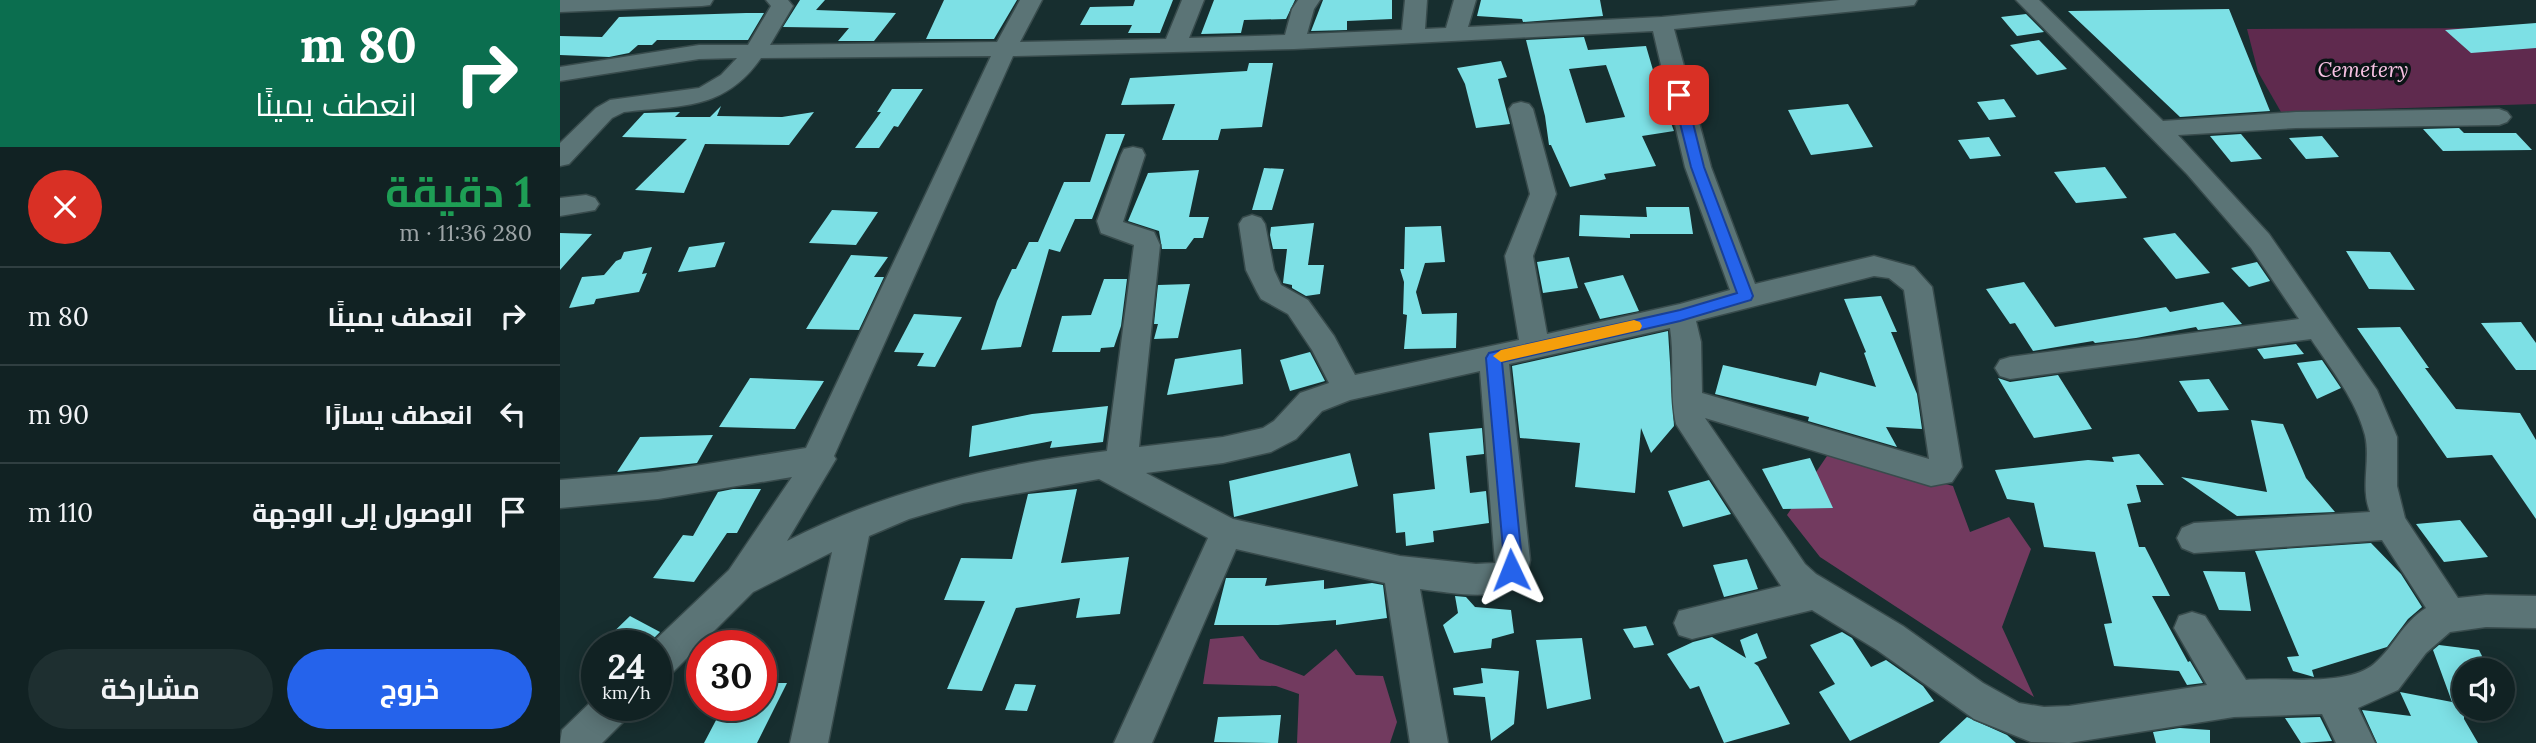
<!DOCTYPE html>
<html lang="ar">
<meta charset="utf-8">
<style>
:root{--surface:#112223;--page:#1e2f30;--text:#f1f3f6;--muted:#9ca4a6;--line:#303f41;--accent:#2563eb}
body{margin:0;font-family:Lora,Cairo,serif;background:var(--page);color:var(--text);direction:rtl;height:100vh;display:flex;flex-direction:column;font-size:26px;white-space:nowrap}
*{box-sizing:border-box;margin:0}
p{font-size:23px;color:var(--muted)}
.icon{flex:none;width:38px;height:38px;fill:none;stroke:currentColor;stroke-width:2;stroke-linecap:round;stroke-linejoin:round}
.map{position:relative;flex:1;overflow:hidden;direction:ltr}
.side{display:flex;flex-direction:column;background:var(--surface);width:560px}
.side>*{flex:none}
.top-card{background:#0b6e4f;color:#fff;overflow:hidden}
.fabs{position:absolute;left:1892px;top:658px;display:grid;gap:14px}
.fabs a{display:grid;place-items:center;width:63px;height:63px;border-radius:50%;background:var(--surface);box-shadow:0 4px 18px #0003,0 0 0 2px var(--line);font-size:35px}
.speed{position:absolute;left:21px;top:630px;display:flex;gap:14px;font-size:35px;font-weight:700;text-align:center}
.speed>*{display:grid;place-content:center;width:91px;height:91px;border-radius:50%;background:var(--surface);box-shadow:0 4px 18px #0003,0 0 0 2px var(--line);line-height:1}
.speed small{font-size:18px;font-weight:400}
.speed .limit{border:10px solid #d22;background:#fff;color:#111}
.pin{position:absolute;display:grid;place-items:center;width:60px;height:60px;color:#fff;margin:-30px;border-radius:14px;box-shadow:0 4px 10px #0006}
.me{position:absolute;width:77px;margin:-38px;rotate:358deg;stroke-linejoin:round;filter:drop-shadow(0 0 5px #0008)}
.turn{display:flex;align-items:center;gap:24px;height:147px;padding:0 28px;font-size:32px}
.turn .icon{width:91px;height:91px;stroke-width:2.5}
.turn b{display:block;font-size:49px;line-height:60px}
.round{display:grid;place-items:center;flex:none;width:74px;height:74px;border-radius:37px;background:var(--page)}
.overview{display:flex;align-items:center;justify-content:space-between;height:119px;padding:0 28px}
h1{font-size:42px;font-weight:700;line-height:52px;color:#1e9e55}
.primary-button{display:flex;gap:14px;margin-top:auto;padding:14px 28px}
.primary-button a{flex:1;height:80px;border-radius:42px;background:var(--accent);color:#fff;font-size:28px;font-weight:700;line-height:80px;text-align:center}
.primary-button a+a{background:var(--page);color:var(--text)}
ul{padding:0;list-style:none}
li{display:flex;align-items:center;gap:21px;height:98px;padding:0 28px;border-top:2px solid var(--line)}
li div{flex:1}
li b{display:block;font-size:26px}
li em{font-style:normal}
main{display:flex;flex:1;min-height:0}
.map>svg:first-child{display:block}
.green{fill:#5f2a4e}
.forest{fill:#723a5f}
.building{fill:#7de0e5;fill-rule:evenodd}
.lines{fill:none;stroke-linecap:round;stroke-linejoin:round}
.minor-casing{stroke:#384b4c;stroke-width:3}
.minor{fill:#5b7476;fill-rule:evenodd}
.route{fill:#2563eb;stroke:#184099;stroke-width:2}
.slow{fill:#f59e0b}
.labels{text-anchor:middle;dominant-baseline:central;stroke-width:7;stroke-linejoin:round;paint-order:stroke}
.far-park-label{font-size:21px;font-style:italic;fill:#f8c2e3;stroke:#0a1415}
</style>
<main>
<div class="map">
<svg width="1976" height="743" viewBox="0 0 1976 743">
<rect width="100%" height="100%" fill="#172e2f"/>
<path class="green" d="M1960,28L1976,38V104L1721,112L1698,72L1687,29Z"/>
<path class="forest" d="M1269,453L1393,486L1410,532L1449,517L1471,549L1442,627L1474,697L1260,557L1227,515Z
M683,636L700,659L744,676L776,649L796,675L823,676L837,722L830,743H737L739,694L716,686L643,684L650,639Z"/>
<path class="building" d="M240,0H265L256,10L336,13L314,41H278L289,28L223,27Z
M384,0H457L434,39H366Z
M575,0H613L600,33H568L572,25H520L530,7L573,6Z
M654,0H735L726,19L684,20L681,33L641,34Z
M763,0H832V19L787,21V30L751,31Z
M921,0H1040L1043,16L963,22L962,19L917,16Z
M1669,9L1710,111L1620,117L1508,11Z
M186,13H204L188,40H97L92,45H78L69,53L49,57L0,55V36L42,37L59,17Z
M1466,14L1484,32L1457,36L1441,17Z
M1976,23V48L1911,53L1885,30Z
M1024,37L1028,50L1086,46L1093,70L1099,69L1106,96L1101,97L1114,131L1082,136L1096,166L1044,174L1046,179L1010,187L991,145H989L985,116L966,40ZM1046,65L1065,117L1026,123L1009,69Z
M1479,40L1507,69L1477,75L1450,45Z
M941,61L947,77L938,79L950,124L916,128L905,84L897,68Z
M689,63H713L702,127L661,129L658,140H602L615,104L561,105L570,78L687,71Z
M332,89H363L338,127L334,126L319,148H295L321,112H317Z
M1444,99L1456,117L1429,120L1417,102Z
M1288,104L1313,147L1251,155L1228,110Z
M161,106L157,116L222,117L254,112L229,145L145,144L124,193L75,190L127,139L62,137L84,113L120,112L115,117H150Z
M1899,128L1904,133H1956L1972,150L1883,151L1863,129Z
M546,134H565L532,219H515L500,252L489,249L461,347L421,350L437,301L452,269H456L469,242H478L504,182H530Z
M1681,134L1702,159L1671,162L1650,136Z
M1762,136L1779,157L1746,159L1729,138Z
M1429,137L1441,156L1410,159L1398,140Z
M1545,167L1567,198L1516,203L1494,172Z
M704,168L724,169L712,210H692Z
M639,170L629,217H649L643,238H634L626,249H602L599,231L568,221L588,173Z
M1086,207H1129L1133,234H1070V238L1019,236L1020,215L1087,217Z
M272,210L318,212L296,245L249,243Z
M754,223L748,265H764L760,294L746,296L732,288V285L723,283L727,249H713L710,235L711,227Z
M881,226L885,262L865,263L856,292L862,314L897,313L896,348L844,349L847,315L843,314L844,282L840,269H844L845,227Z
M0,233L32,234L0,270Z
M1615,233L1650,273L1616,279L1583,238Z
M165,242L155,267L118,272L129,247Z
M92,247L82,274L87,273L79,292L36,299L34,304L9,308L22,277L44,275L56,261L61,259L64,252Z
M1786,251L1830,252L1855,290L1809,289Z
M291,255L328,257L314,277H324L299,330L246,329Z
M1009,257L1018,288L983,293L977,262Z
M1697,262L1710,281L1689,287L1671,268Z
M1063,275L1079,311L1040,319L1024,283Z
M544,279H567L561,326L554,347L541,348L540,352H492L502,316L531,315Z
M1464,282L1495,327L1606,307L1610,312L1663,302L1682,324L1638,330L1636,327L1576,338L1535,343L1533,341L1473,351L1455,323L1450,324L1426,289Z
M630,284L618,338L594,339L598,324H594L598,285Z
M1321,296L1337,332H1331L1357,394L1362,429L1326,427L1337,447L1248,421L1249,417L1155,394L1163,365L1256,386L1260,372L1316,387L1304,353L1306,352L1284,299Z
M354,314L402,317L375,367L357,366L364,353L334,352Z
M1961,322L1976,343V370H1956L1921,323Z
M1840,327L1869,368H1865L1896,409L1960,413L1976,440V519L1932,455L1887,458L1797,328Z
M1108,331L1114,426L1091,453L1081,428L1075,493L1015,487L1020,443L960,438L952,366Z
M1736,344L1744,354L1704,359L1697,349Z
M681,349L683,384L607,395L615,359Z
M750,352L765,381L730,391L720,360Z
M1762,360L1781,388L1757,399L1737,363Z
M1498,375L1532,429L1474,438L1438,378L1450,382Z
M190,378L264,381L235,429L159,427Z
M1649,379L1669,410L1638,412L1619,381Z
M548,406L543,442L490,448L492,441L409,457L412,426L472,414Z
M1691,420L1723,424L1746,478L1775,512L1677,516L1621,477L1707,492Z
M922,428L924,454L906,456L910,493L926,491L929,523L873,531L874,542L846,546L845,532L836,533L833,494L875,489L869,433Z
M153,435L137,463L57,472L80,437Z
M790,453L798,486L674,517L669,481Z
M1579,454L1604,485H1576L1581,502L1567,504L1579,547H1585L1610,596H1592L1628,662L1630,661L1643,683L1627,685L1619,671L1554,666L1544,624L1552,623L1535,552L1484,547L1474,503L1447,499L1435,470L1528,460L1554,462L1552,457Z
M1250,458L1273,508L1223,509L1202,469Z
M1149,480L1171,514L1123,527L1108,491Z
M173,489H201L177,533H167L134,582L93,578L123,535L133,536L158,492Z
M517,489L501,563L569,557L560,614L516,618L520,598L456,608L422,691L387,689L425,601L384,600L401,558L452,559L468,494Z
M1900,520L1928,557L1884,562L1856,524Z
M1811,543L1841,574L1862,607L1848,619L1827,647L1752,670L1754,677L1733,671L1727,657L1739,656L1695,551Z
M1187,559L1198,589L1164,597L1153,565Z
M1643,571L1685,572L1691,611L1659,610Z
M666,578H707L705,586L764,580V589L812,583L823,585L827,618L776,625V620L718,625H654Z
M895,596L906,597L915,607L951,610L954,633L932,639L931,648L894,653L883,625L898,613Z
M70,616L100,632L86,646H39Z
M1086,626L1094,645L1074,648L1063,629Z
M1282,632L1292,638L1311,667L1326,660L1363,686L1374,701L1290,741L1259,692L1275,684L1250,645Z
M1197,633L1207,658L1194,663L1198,666L1230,724L1164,743L1139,686L1130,689L1107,654L1133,642L1152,637L1186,658L1180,640Z
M1022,638L1031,699L987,709L976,640Z
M1879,645L1919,650L1929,670H1904V719L1918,743H1817L1802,710L1851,716L1840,692L1892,702L1873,650Z
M921,668L959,671L954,724L931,741L925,697L894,695L893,688L923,683Z
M201,683H227L197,743H144L164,705H201Z
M455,684L476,685L467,711L445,710Z
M721,715L718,743L654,742L658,717Z
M1407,717L1447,735L1456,743H1379Z
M1760,717L1772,741L1741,743L1725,718Z
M1620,728L1650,730V743H1596L1593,732Z"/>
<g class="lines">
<g class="minor-casing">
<path id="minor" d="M0,0H153L150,5L142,6L0,12Z
M206,0H228L233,6L210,45L437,42L460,0H482L460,42L606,39L622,0H644L629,38L725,35L732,9L738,0H760L754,9L747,34L842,30L845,0H867L865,29L886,28L894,0H916L908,27L1102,17L1280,0H1357L1354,5L1346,6L1114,29L1151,167L1195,284L1314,256L1354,267L1372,287L1402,467L1392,482L1371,486L1145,418L1245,564L1256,574L1343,626L1423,683L1459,703L1484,707L1509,706L1647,685L1614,628L1619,616L1632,612L1645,616L1686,680C1721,677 1787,687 1814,664C1835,646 1841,624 1866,608L1822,540L1634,553L1622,548L1617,538L1622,528L1634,523L1810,512C1800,487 1811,460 1805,435C1796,400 1771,369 1751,339L1450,379L1440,376L1435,368L1440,360L1450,357L1739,319L1691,248L1627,174L1456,0H1479L1603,121L1736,112L1939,109L1947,112L1951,117L1947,122L1939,125L1736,128L1618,135L1709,234L1817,390L1837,437V486L1845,518L1898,598L1926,595L1976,596V628L1926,627L1890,632L1866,653L1838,690L1798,708L1815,743H1776L1762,714L1674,717L1509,743L1471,742L1414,719L1317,650L1252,610L1132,639L1119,635L1114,623L1119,611L1221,586L1116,424C1109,392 1115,360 1110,328L949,364L970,560L968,570L958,588C926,600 893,593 860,589L888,743H850L825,583L676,549L592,743H554L648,538L539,479L403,503L349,519L309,536L268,743H230L272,552L193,592L109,676L96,681V646H89L169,570L232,477L98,499L0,508V480L98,472L246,448L431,56L201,58C164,111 121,105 64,112L52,118L9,164L0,166V143L36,108L50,100L139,88L161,75L177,58L139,59L0,81V67L139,45H188L211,6ZM1093,31L1125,167L1170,290L1120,304L987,334L973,256L996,194L973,109L969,104L961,102L953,104L949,109L970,194L945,256L959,340L795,375L774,336L748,300L721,285L714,270L705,224L701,218L692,215L683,218L679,224L686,270L697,292L701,299L728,314L752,350L769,383L740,393L714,421L703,428L663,437L579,447L600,245L594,232L563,222L585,155L582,149L573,147L564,149L561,155L537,221L541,233L574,245L547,451C437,464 327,490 227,541L276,459L274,456L453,56L734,49ZM1314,276L1329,278L1344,290L1369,459L1142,393L1141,342L1136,321ZM920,371L935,563L916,564L840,556L673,519L586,473L663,463L711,452L736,439L762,411L790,400Z
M26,195L35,198L39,204L35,210L0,216V198Z
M37,696V705H73L67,718L42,743H0L2,730Z"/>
</g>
<use href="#minor" class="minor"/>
</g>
<path class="route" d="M1119,92L1126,95L1144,167L1193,296L1191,300L1120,321L942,362L962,560L958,576L951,579L945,576L942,570L944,560L926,358L929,353L1120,310L1177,293L1131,167L1113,95Z"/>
<path class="slow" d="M1074,320L1080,322L1082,326L1080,330L941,362L933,356L941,350Z"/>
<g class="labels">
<g class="far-park-label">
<text x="1803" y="69">Cemetery</text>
</g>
</g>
</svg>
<div class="fabs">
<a><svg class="icon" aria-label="sound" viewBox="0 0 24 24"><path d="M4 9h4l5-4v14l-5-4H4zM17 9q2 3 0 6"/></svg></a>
</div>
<div class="speed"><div>24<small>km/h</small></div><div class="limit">30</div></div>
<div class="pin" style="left:1119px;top:95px;background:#d93025"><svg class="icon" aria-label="arrive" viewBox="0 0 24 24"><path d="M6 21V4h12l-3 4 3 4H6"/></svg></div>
<svg class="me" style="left:951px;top:570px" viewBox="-20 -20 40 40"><path d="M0-17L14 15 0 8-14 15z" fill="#2563eb" stroke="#fff" stroke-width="4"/></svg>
</div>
<section class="side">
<div class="top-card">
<div class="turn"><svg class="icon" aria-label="right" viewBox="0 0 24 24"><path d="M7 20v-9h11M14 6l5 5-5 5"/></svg><div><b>80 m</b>انعطف يمينًا</div></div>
</div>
<div class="overview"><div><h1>1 دقيقة</h1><p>280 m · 11:36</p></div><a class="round" style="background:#d93025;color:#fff"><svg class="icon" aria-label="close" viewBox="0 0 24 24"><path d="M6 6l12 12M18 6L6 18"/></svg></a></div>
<ul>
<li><svg class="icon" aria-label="right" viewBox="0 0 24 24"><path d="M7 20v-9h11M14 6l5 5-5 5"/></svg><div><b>انعطف يمينًا</b></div><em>80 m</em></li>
<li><svg class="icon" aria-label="left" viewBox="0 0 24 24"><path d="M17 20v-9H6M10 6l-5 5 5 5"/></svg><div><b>انعطف يسارًا</b></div><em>90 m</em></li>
<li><svg class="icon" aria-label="arrive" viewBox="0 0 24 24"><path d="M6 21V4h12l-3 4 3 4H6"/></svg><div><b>الوصول إلى الوجهة</b></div><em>110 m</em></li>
</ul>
<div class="primary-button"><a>خروج</a><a>مشاركة</a></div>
</section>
</main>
